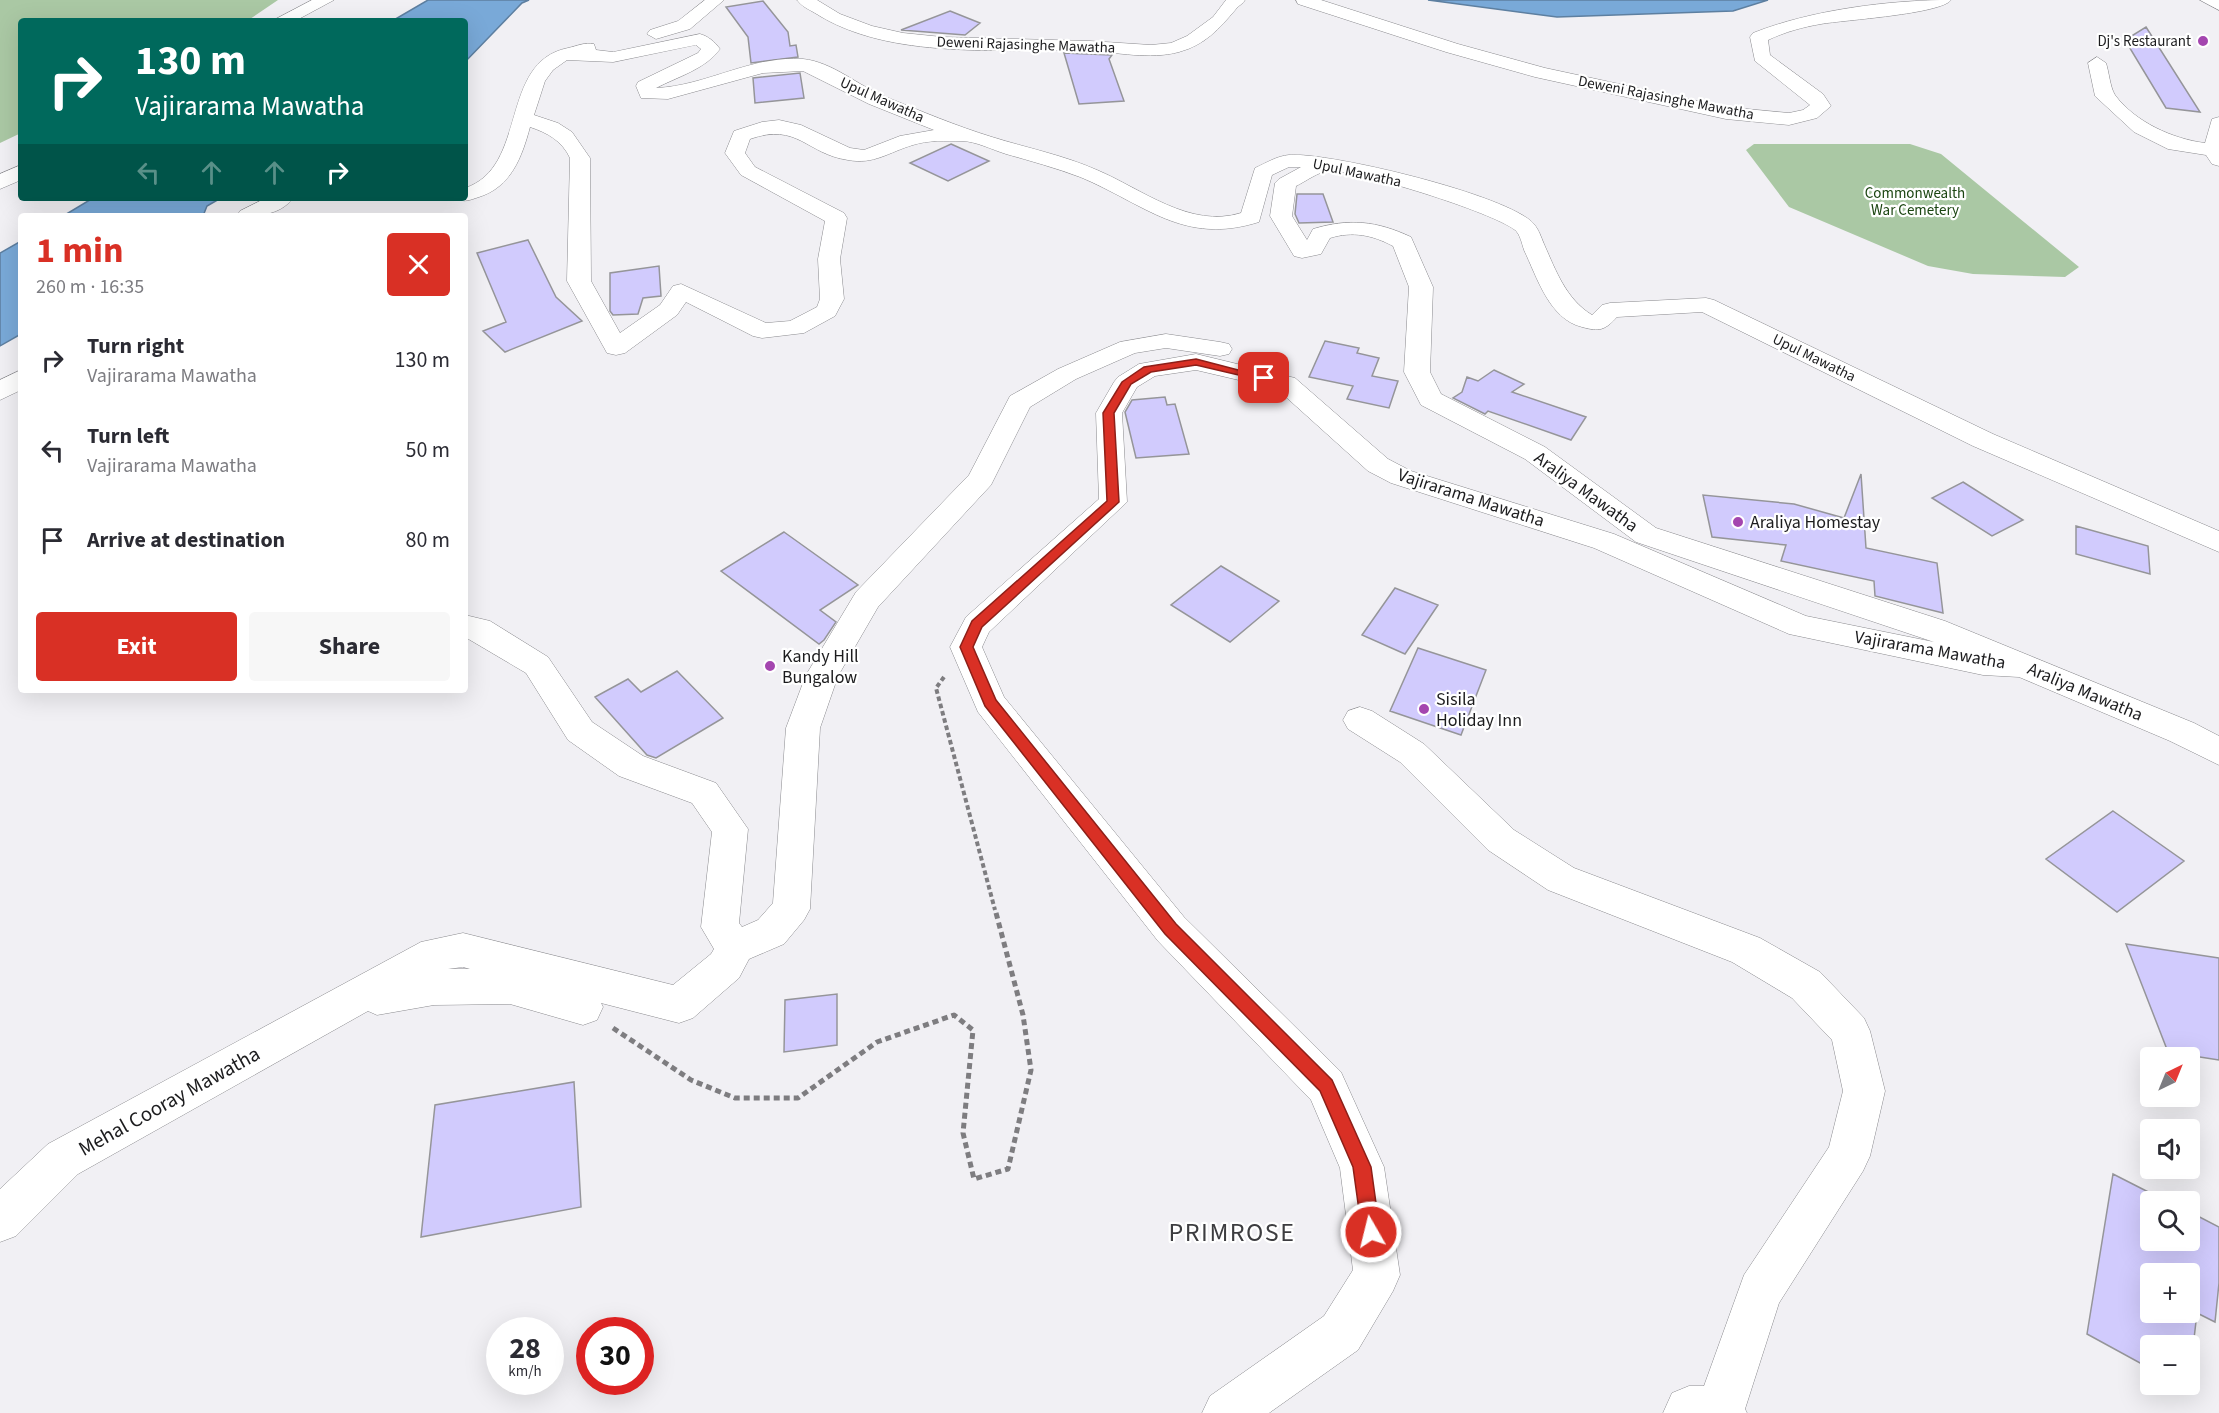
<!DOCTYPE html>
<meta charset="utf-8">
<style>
:root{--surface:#fff;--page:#f7f7f7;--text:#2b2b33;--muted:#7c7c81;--accent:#d93025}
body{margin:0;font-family:"Source Sans 3",sans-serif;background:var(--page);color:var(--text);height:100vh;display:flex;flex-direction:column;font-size:22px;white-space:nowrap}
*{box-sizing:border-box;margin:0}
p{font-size:20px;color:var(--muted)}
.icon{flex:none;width:33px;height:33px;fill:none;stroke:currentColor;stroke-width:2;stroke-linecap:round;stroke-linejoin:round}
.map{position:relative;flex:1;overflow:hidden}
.side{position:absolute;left:18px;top:213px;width:450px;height:480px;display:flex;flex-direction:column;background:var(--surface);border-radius:6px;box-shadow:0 6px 24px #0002}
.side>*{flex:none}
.hud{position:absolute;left:18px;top:18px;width:450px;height:183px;border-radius:6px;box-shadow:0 6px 24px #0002;background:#00695c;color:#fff;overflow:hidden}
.needle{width:39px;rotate:43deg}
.controls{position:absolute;left:2140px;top:1047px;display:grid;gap:12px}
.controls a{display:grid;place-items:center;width:60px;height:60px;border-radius:6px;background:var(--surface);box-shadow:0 6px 24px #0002;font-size:30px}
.speed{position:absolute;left:486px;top:1317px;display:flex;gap:12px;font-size:30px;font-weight:700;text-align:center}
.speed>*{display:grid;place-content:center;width:78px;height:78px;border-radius:50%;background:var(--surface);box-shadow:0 6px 24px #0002;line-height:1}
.speed small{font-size:15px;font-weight:400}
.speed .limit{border:9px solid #d22;background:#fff;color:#111}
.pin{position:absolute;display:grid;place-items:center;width:51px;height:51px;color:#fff;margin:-26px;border-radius:12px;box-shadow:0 3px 9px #0006}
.me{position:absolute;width:66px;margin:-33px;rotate:352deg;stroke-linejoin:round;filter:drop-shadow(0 0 4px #0008)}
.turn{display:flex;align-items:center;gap:21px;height:126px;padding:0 18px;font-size:27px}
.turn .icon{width:78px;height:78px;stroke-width:2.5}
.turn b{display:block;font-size:42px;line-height:51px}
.lanes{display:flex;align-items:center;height:57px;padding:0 18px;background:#0003;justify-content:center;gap:30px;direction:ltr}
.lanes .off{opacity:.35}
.round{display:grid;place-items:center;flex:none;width:63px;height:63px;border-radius:6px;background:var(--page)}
.head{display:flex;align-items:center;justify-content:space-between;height:102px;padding:0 18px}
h1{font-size:36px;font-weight:700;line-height:45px;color:var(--accent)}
.action{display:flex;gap:12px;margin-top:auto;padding:12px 18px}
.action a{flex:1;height:69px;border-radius:6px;background:var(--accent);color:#fff;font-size:24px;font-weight:700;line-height:69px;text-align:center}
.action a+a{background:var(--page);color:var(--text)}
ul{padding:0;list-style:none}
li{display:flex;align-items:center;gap:18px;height:90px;padding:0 18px}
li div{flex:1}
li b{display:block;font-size:22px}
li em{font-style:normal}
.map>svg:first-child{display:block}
.green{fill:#aac8a4}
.water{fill:#79a9d8;stroke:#5d7fa0;stroke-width:1.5}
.building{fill:#d1cbfd;stroke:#959599;stroke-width:1.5;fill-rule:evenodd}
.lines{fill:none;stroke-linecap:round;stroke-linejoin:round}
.minor-casing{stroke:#8a8a8e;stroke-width:1}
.major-casing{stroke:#8a8a8e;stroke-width:1}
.path-far1{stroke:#7e7d80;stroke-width:4;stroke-dasharray:4.5 3;stroke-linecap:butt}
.path{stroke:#7e7d80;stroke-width:5;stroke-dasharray:6 4;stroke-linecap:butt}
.minor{fill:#fff;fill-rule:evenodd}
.major{fill:#fff;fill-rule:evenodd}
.route{fill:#d93025;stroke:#8d1f18;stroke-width:1.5}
.poi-dot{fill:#a446af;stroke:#fff;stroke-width:2}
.labels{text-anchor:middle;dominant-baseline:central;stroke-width:4.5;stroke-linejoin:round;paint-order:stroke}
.far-poi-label{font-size:15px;fill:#1c1c1e;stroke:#fff;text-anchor:end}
.far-street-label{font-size:15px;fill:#1c1c1e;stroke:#fff}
.far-park-label{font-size:15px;fill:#1b4511;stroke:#fff}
.street-label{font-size:18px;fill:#1c1c1e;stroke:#fff}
.poi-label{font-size:18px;fill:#1c1c1e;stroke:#fff;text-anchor:start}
.near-street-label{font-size:21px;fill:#1c1c1e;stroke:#fff}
.near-quarter-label{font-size:26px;letter-spacing:1.5px;fill:#3d3d40;stroke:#fff}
</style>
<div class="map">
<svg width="2219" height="1413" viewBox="0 0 2219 1413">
<rect width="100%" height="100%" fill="#f1f0f4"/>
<path class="green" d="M0,0H278L247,21H21V133L0,143Z
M1754,144H1910L1941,154L2079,267L2065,277L1973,274L1928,266L1789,207L1746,150Z"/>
<path class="water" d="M428,0H529L522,3L465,62V21H392Z
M1428,0H1768L1733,11L1557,17Z
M93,198H221L207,206L203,216H63Z
M21,241V334L0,346V253Z"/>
<path class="building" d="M763,1L788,32L790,46L796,45L798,57L751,63L748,37L726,7Z
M950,11L980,23L965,35L901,30Z
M2146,27L2200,112L2166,108L2125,40Z
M1064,53L1112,55L1109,59L1124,101L1079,104Z
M800,73L804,98L755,103L753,78Z
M951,144L989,161L948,181L910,163Z
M1297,194H1323L1333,222L1299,223L1295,214Z
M528,240L556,297L582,321L505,352L483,331L506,322L477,253Z
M659,266L661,296L643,298L638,314L613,315L610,311V273Z
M1325,341L1359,348L1357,353L1379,358L1372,376L1398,381L1389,408L1347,399L1353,386L1309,377Z
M1494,370L1524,384L1512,392L1586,417L1571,440L1488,411L1485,414L1453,398L1462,392L1467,377L1478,381Z
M1165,397L1167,405L1175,404L1189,454L1136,458L1125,412L1132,400Z
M1861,474L1866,548L1937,563L1943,613L1875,596L1874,581L1781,561L1786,545L1712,537L1703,495L1794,504L1844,518Z
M1963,482L2023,520L1992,536L1932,498Z
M2076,526L2148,546L2150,574L2076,554Z
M784,532L858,585L820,610L836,622L824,640L819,644L721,571Z
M1221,566L1279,601L1230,642L1171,605Z
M1395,588L1438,605L1405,654L1362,635Z
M1418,648L1486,670L1461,735L1390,711Z
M677,671L723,718L656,758L647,755L595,697L628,679L641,692Z
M2113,811L2184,861L2117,912L2046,859Z
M2126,944L2219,958V1060L2168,1052Z
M837,994V1045L784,1052L785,1000Z
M574,1082L581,1207L421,1237L435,1105Z
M2113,1174L2168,1202H2151V1240H2190V1212L2219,1227V1283L2215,1322L2197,1313L2190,1373V1346H2151V1369L2087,1334ZM2151,1274H2190V1312H2151Z"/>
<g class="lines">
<g class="minor-casing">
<path id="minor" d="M705,0H724L690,29L656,39L647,34L650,30L678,21Z
M797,0H817L840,14L872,26L903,33L942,37L1090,41L1151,45L1171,43L1187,36L1213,17L1226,0H1245C1243,4 1239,5 1236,9C1219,29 1205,45 1179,52C1149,60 1118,52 1088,51C1002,48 890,61 815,13C808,9 801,6 797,0Z
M1296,0H1321L1458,44L1545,68L1726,107L1789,113L1803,110L1810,105L1755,61L1750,37L1753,33C1811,10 1889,0 1951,0C1941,14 1844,20 1821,24C1803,27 1785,32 1768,40L1770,55L1823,94L1831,106L1817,118L1789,125L1726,119L1535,77L1446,52L1298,4Z
M2200,0H2219V10Z
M700,34C708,36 715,42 720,49C706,69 677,77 656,88C706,86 752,55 803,59C833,62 858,86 886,97C921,111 956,126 992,137C1027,148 1063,155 1097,170C1142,189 1190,229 1241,213L1255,168C1266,163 1277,156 1289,155C1329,152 1509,195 1534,224C1539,230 1541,237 1544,244C1556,271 1566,299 1592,315L1602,305L1610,303L1706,298L1714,300L1993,434L2219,531V552L1973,446L1702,312L1617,317C1605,330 1600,332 1582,327C1549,319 1537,277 1524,250C1522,244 1520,234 1515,230C1492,212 1358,170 1329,171C1319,171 1305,182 1296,186L1292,216L1307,240L1313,229C1349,218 1377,221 1411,237L1433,287L1430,372L1441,394L1545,447L1656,528L1945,621L2194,723L2219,736V765L2170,741L2019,677L1983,675L1789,634L1594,548L1391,483L1368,471L1277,389L1196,370L1155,376L1137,387L1122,413L1127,502L989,632L982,647L1004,697L1184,917L1341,1072L1384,1167L1400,1275L1393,1291L1358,1350L1269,1413H1202L1210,1396L1324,1316L1353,1270L1340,1168L1311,1100L1158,941L978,712L950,647L966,617L1099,499L1096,413L1114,382L1118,377L1139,364L1196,354L1295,378L1388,459L1411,471L1614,534L1806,616L1934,642L1636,542L1525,459L1421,405L1404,372L1409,287L1393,246C1372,235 1353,231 1330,238L1321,254L1302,258L1294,256L1270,216L1275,183L1279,179L1301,167H1289L1272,175L1259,222C1183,246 1145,204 1080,177C1056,168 1031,161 1006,154C993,150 975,141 962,141C946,141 928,140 913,145C889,152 874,165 848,160C806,154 798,122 750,139L745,153L755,167L844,213L847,218L840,259L844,299L835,316L804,333L762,338L753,336L686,302L677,315L625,353L616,355L607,353L567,281L570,158C562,141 548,133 530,127C522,157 511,187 479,197C470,200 464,203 456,198H465V188C529,167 498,62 568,48C577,46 585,42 594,44L596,50L613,52ZM696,45L701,49L698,53L638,82L636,86L641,98L668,99L763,73L803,71L869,104L934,130L900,136L864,150L850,148L801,125L779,120L762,122L734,131L725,153L741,175L825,221L818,259L820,299L817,307L790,321L766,323L681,284L673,286L660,305L620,333L591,281L590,158L572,132L558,123L534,115L545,81L553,70L567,60L613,62Z
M2097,57L2106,63C2109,72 2110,87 2115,95C2135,122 2173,139 2205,143L2212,119L2219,117V166L2212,164L2206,155L2168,149L2134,132L2095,96L2088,63Z
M266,198H293C280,216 256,216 237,216L240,211Z
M1166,334L1220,342L1229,344L1232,349L1229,354L1220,356L1166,348L1135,353L1076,379L1030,407L991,485L878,607L838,676L820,728L810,909L804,920L784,944L749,959L739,978L693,1018L679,1023L601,1003L603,1007L597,1020L583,1025L510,1004L434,1005L377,1015L368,1011L78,1174L16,1236L0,1242V1189L48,1144L421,942L463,933L673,985L711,954L714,949L701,927L712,832L692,803L619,776L568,740L526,673L465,637V615L490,621L548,657L592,722L643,756L716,783L748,829L739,923L742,927L758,920L773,903L786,728L806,675L856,592L969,475L1010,396L1058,369L1120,342ZM463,967L470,969H448Z
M21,370V390L0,400V380Z
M1360,707L1372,711L1424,744L1514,830L1574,868L1760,938L1820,972L1864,1018L1870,1031L1885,1091L1870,1156L1863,1171L1779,1303L1745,1409L1747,1413H1663L1672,1393L1689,1386H1704L1744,1275L1829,1147L1843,1091L1832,1040L1792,998L1732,962L1548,890L1488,850L1400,762L1348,729L1343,720L1348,711Z"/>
</g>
<g class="major-casing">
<path id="major" d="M312,0H334L295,21H272Z
M21,165V180L0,189V174Z"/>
</g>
<path class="path-far1" d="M944,677L936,688L995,910"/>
<path class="path" d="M613,1028L691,1080L735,1098H798L877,1042L954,1015L973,1030L963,1133L974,1179L1008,1169L1031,1070L1023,1015L995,909"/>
<use href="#minor" class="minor"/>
<use href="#major" class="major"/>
</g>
<path class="route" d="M1196,359L1269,378L1264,381L1196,365L1151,372L1131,384L1114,413L1119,502L982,627L973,647L996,700L1176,924L1332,1080L1371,1167L1380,1232L1377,1238L1371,1241L1364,1238L1362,1232L1353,1167L1320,1091L1165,934L985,706L960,647L972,621L1107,501L1103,413L1122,382L1144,367Z"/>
<g class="poi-dot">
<circle cx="2203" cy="41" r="6"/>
<circle cx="1738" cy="522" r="6"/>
<circle cx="770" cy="666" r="6"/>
<circle cx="1424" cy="709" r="6"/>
</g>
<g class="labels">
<g class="far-poi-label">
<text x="2191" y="41">Dj's Restaurant</text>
</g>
<g class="far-street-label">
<text transform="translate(1026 45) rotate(2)">Deweni Rajasinghe Mawatha</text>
<text transform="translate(1666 98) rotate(11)">Deweni Rajasinghe Mawatha</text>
<text transform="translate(882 100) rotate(24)">Upul Mawatha</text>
<text transform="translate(1357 173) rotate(12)">Upul Mawatha</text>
<text transform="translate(1814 358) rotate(26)">Upul Mawatha</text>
</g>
<g class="far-park-label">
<text x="1915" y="193">Commonwealth<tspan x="1915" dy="17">War Cemetery</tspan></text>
</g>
<g class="street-label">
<text transform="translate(1586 492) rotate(36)">Araliya Mawatha</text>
<text transform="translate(1471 498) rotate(18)">Vajirarama Mawatha</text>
<text transform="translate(1930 650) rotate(10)">Vajirarama Mawatha</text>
<text transform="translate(2085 692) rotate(23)">Araliya Mawatha</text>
</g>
<g class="poi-label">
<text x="1750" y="522">Araliya Homestay</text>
<text x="782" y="656">Kandy Hill<tspan x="782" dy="21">Bungalow</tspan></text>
<text x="1436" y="699">Sisila<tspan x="1436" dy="21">Holiday Inn</tspan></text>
</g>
<g class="near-street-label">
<text transform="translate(169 1101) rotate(-29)">Mehal Cooray Mawatha</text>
</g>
<g class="near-quarter-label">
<text x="1232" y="1232">PRIMROSE</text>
</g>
</g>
</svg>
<div class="controls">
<a><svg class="needle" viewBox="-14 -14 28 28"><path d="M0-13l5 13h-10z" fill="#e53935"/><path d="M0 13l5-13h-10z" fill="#7c7c81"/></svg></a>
<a><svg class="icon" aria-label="sound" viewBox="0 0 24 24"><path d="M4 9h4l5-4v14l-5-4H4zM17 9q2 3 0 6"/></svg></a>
<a><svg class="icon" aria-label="search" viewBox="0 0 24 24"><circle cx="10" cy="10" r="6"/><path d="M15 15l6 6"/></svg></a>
<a>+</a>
<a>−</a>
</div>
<div class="speed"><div>28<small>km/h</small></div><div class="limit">30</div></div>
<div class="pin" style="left:1264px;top:378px;background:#d93025"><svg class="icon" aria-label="arrive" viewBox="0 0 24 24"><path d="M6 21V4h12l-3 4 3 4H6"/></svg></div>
<svg class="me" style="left:1371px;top:1232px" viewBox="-20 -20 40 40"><circle r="17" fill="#d93025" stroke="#fff" stroke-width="3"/><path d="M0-11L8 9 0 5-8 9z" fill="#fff"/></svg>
<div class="hud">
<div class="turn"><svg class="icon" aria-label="right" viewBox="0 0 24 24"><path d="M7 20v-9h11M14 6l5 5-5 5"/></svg><div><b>130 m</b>Vajirarama Mawatha</div></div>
<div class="lanes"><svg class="icon off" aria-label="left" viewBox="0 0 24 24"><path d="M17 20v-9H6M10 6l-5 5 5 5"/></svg><svg class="icon off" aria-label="ahead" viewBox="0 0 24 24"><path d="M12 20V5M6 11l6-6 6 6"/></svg><svg class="icon off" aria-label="ahead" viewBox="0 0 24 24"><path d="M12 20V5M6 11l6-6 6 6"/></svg><svg class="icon" aria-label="right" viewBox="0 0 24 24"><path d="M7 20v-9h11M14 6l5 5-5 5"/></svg></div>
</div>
<section class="side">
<div class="head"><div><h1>1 min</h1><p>260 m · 16:35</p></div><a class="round" style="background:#d93025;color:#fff"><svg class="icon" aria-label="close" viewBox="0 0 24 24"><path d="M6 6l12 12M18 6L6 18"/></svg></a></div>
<ul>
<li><svg class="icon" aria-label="right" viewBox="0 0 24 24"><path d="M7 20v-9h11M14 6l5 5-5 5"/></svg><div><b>Turn right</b><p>Vajirarama Mawatha</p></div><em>130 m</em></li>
<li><svg class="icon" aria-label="left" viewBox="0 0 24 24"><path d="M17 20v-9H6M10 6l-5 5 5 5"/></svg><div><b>Turn left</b><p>Vajirarama Mawatha</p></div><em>50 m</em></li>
<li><svg class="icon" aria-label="arrive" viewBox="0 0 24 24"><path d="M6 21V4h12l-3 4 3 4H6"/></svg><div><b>Arrive at destination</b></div><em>80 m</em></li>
</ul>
<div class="action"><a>Exit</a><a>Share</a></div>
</section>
</div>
